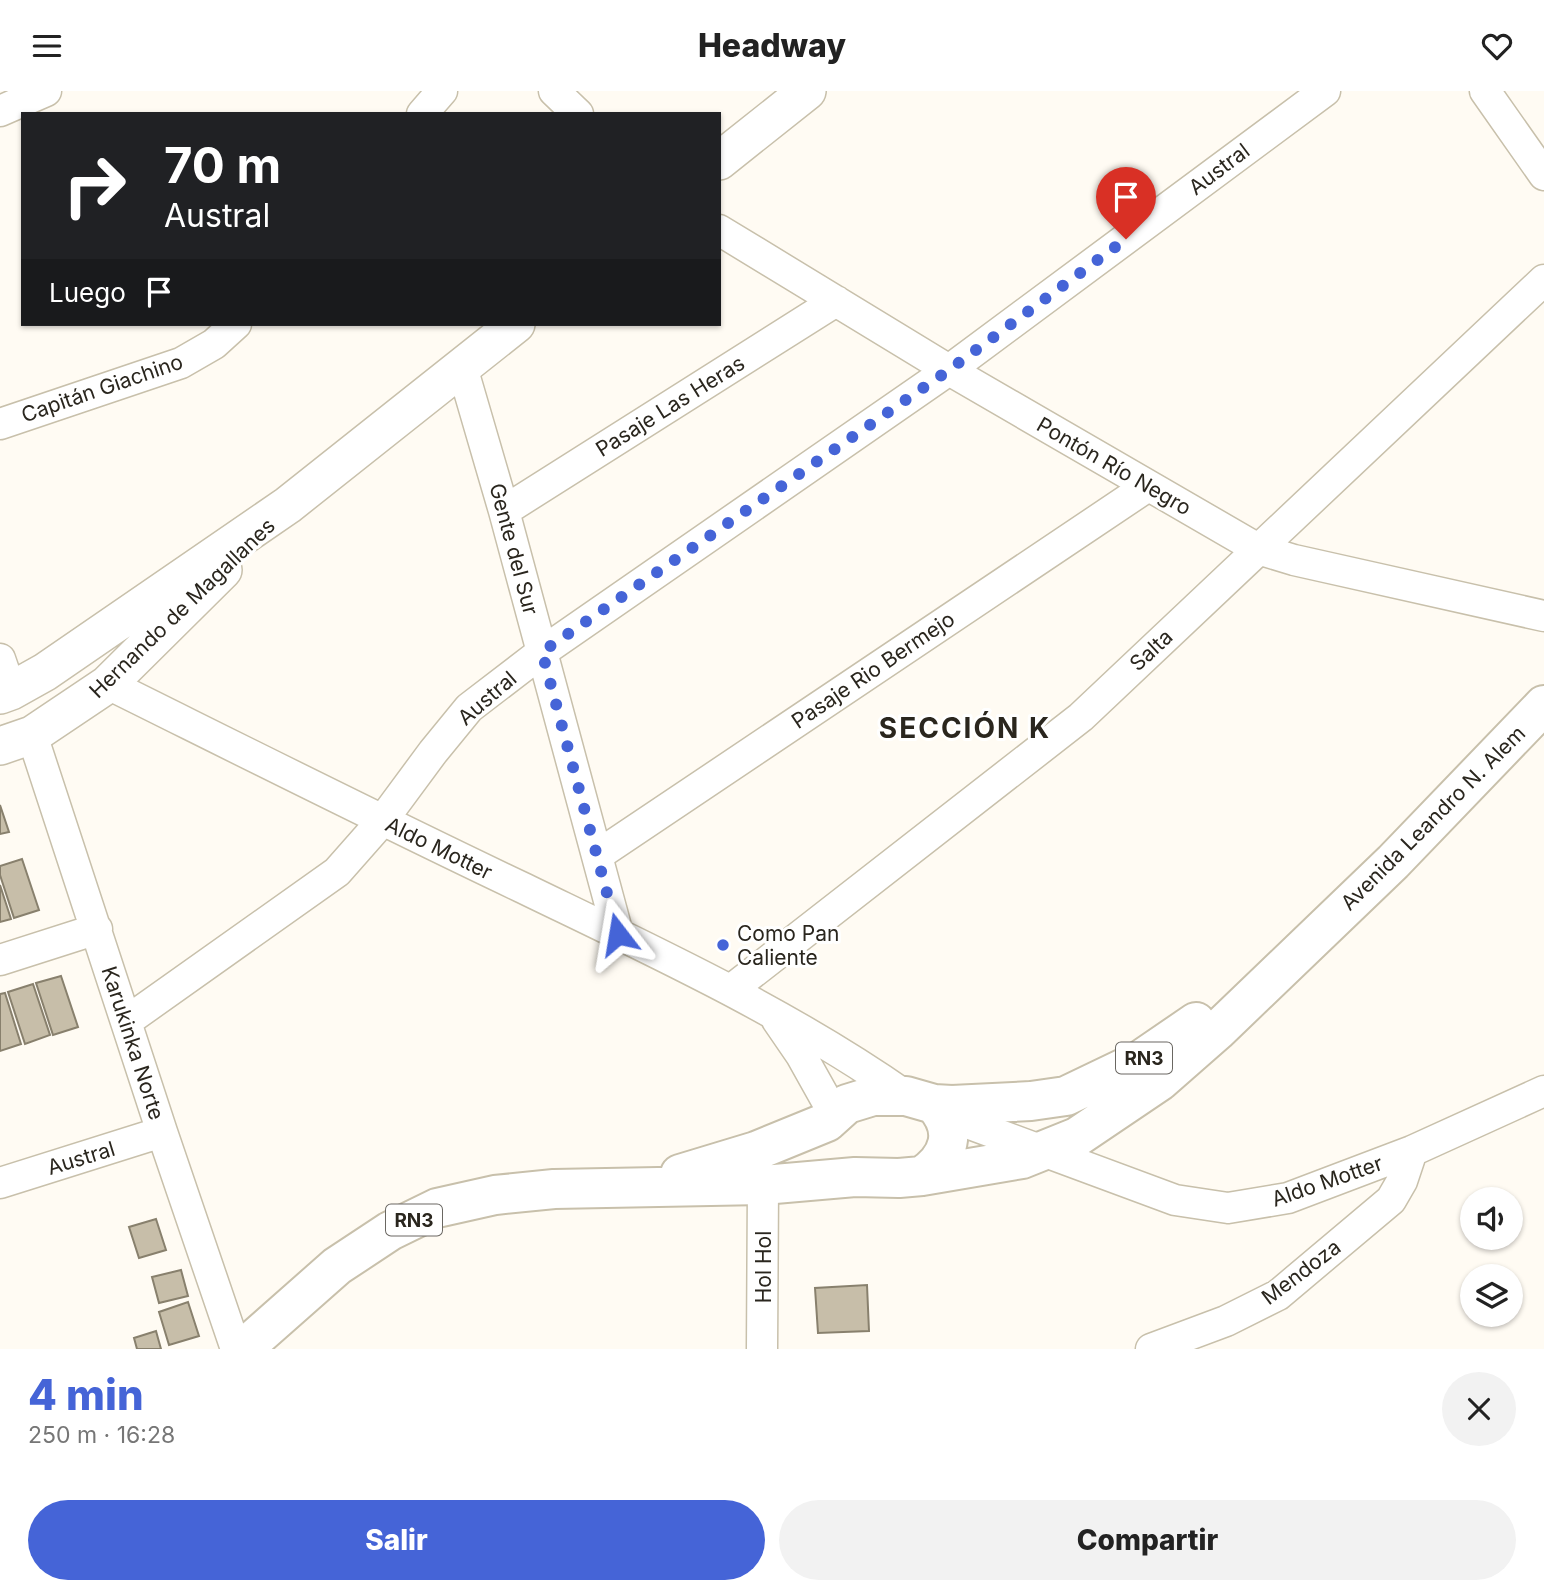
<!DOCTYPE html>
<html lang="es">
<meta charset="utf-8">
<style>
:root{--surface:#fff;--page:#f2f2f2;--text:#222;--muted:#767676;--accent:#4564d7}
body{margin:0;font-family:Inter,sans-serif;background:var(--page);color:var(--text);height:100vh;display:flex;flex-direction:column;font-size:26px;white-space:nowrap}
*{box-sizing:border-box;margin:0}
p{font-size:23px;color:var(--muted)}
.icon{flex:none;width:38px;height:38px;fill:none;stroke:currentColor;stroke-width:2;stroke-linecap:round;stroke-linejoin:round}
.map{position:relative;height:1258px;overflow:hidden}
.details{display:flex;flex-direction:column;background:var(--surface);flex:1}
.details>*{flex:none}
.hud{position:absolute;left:21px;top:21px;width:700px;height:214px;border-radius:0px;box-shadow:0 2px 5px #0004;background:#202124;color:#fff;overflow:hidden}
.controls{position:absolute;left:1460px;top:1096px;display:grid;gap:14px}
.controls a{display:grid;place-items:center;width:63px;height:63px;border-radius:50%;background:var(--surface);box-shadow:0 2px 5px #0004;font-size:35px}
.pin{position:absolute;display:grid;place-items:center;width:60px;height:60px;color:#fff;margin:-72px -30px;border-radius:50% 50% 50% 0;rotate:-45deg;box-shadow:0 0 7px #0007}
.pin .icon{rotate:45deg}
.me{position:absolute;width:77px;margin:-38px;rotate:346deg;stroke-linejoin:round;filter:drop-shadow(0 0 5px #0008)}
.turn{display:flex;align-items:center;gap:24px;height:147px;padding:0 28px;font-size:32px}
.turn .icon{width:91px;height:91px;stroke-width:2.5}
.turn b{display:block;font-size:49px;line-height:60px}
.then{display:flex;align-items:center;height:66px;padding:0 28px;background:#0003;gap:14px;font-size:26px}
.round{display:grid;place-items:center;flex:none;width:74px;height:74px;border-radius:37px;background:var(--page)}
.headline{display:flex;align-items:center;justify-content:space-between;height:119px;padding:0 28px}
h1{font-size:42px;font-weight:800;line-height:52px;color:var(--accent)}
.primary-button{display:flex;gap:14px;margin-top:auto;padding:14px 28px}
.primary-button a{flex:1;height:80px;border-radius:42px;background:var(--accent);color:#fff;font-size:28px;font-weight:800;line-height:80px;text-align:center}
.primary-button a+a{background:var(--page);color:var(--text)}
header{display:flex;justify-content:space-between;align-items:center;height:91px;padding:0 28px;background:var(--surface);font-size:32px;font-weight:800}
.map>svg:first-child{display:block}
.building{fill:#c7bea9;stroke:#88806d;stroke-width:2}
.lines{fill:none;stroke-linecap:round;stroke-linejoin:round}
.minor-casing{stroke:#c8c0ab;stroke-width:33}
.major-casing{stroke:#c8c0ab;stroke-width:40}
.highway-casing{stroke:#c8c0ab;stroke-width:42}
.minor{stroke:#fff;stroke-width:30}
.major{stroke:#fff;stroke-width:37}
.highway{stroke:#fff;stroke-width:38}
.route{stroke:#4564d7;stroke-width:12;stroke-dasharray:0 21.6}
.poi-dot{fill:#4564d7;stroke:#fff;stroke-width:2.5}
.labels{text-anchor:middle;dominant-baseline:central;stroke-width:6;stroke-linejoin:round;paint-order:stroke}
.shield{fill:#fff;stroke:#6a6762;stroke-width:2}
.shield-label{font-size:19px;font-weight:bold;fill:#2a261e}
.street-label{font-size:21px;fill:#2a261e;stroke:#fff}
.poi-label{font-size:21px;fill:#2a261e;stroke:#fff;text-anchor:start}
.district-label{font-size:28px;font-weight:bold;letter-spacing:2px;fill:#2a261e;stroke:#fff}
</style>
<header><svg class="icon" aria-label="menu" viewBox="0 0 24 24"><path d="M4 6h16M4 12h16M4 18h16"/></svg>Headway<svg class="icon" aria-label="heart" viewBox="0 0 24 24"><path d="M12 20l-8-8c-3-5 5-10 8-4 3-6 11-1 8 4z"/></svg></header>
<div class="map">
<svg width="1544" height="1258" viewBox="0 0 1544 1258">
<rect width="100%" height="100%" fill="#fffbf3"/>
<path class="building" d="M0,714L9,741L0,743Z
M22,768L39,819L14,827L0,784V775Z
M0,794L11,828L0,831Z
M61,885L78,936L53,944L36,892Z
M33,893L50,944L25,953L8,901Z
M5,902L21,953L0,960V903Z
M156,1128L166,1159L139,1167L129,1136Z
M181,1179L188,1205L159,1212L152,1186Z
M867,1194L869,1240L818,1242L815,1197Z
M188,1211L199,1245L169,1254L159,1221Z
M156,1240L161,1258H137L134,1247Z"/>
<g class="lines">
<g class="minor-casing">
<path id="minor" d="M554,0L578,23
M1485,0L1544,84
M0,20L46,0
M422,23L442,0
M719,139L949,279L1258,458L1294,469L1544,525
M462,276L504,420L618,843
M0,333L181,272L214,253L236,233
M504,420L836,210
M0,568L11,600
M108,593C245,661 382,730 521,796C653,860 786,921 906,1005
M32,644L162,1041L236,1258
M598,764L1148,395
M0,869L97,838
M732,898L1081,626L1544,189
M777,929L801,964L834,1023
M127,930L337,781L382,730L433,661L469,617L542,561L949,279L1325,0
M943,1023L1175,1109L1228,1117L1288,1107L1412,1060L1544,1000
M0,1092L162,1041
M762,1258L763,1094
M1151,1258L1226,1230L1278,1204L1391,1109L1402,1090L1412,1060"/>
</g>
<g class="major-casing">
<path id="major" d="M719,70L807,0
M0,604L11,600L45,581L288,414L516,233
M0,655L32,644L108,593L223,479"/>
</g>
<g class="highway-casing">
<path id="highway" d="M680,1083L756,1060L827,1031L847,1013L873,1005H906L934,1013L952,1014L1031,1010L1066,1005L1139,970L1196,931
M922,1085C950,1066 958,1039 934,1013
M243,1258L337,1175L390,1140L437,1117L495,1104L554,1098L763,1094L855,1086L899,1087L922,1085L1022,1068L1077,1046L1160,990L1217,940L1393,771L1544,614"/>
</g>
<use href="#minor" class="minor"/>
<use href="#major" class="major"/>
<use href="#highway" class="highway"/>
</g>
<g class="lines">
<path class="route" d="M618,843L542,561L949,279L1126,148"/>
</g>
<circle class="poi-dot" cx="723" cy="854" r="7"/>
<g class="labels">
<g class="shield">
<rect x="1116" y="951.5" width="56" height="31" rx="5"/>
<rect x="386" y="1113.5" width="56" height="31" rx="5"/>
</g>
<g class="shield-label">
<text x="1144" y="967">RN3</text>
<text x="414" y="1129">RN3</text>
</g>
<g class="street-label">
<text transform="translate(1219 78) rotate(-37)">Austral</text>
<text transform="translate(102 297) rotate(-19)">Capitán Giachino</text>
<text transform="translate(670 315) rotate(-32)">Pasaje Las Heras</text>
<text transform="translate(1114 375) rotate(30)">Pontón Río Negro</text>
<text transform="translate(514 458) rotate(75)">Gente del Sur</text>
<text transform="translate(182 517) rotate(-44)">Hernando de Magallanes</text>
<text transform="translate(1151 559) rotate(-43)">Salta</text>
<text transform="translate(873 579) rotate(-34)">Pasaje Rio Bermejo</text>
<text transform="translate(487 607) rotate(-41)">Austral</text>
<text transform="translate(1433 727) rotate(-45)">Avenida Leandro N. Alem</text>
<text transform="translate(439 757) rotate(26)">Aldo Motter</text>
<text transform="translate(133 952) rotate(72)">Karukinka Norte</text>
<text transform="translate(81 1067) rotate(-17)">Austral</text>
<text transform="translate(1327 1090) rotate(-19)">Aldo Motter</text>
<text transform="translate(763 1176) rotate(-90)">Hol Hol</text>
<text transform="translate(1301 1181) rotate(-37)">Mendoza</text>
</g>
<g class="poi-label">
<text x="737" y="842">Como Pan<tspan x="737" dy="24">Caliente</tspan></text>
</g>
<g class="district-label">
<text x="965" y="637">SECCIÓN K</text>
</g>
</g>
</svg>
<div class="controls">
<a><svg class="icon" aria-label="sound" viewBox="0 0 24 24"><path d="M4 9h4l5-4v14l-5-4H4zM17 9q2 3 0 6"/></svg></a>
<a><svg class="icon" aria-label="layers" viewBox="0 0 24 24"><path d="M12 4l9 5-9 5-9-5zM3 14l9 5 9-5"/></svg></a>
</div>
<div class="pin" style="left:1126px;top:148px;background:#d93025"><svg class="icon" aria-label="arrive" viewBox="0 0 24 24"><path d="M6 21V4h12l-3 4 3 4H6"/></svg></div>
<svg class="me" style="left:618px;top:843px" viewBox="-20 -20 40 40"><path d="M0-17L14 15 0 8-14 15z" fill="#4564d7" stroke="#fff" stroke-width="4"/></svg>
<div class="hud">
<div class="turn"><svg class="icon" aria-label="right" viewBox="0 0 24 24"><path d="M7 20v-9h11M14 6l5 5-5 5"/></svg><div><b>70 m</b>Austral</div></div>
<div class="then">Luego<svg class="icon" aria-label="arrive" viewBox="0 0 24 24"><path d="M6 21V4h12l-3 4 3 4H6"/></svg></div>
</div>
</div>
<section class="details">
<div class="headline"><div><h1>4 min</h1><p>250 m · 16:28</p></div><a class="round"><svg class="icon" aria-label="close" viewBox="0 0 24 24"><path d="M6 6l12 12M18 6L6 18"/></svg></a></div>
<div class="primary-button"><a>Salir</a><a>Compartir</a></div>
</section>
